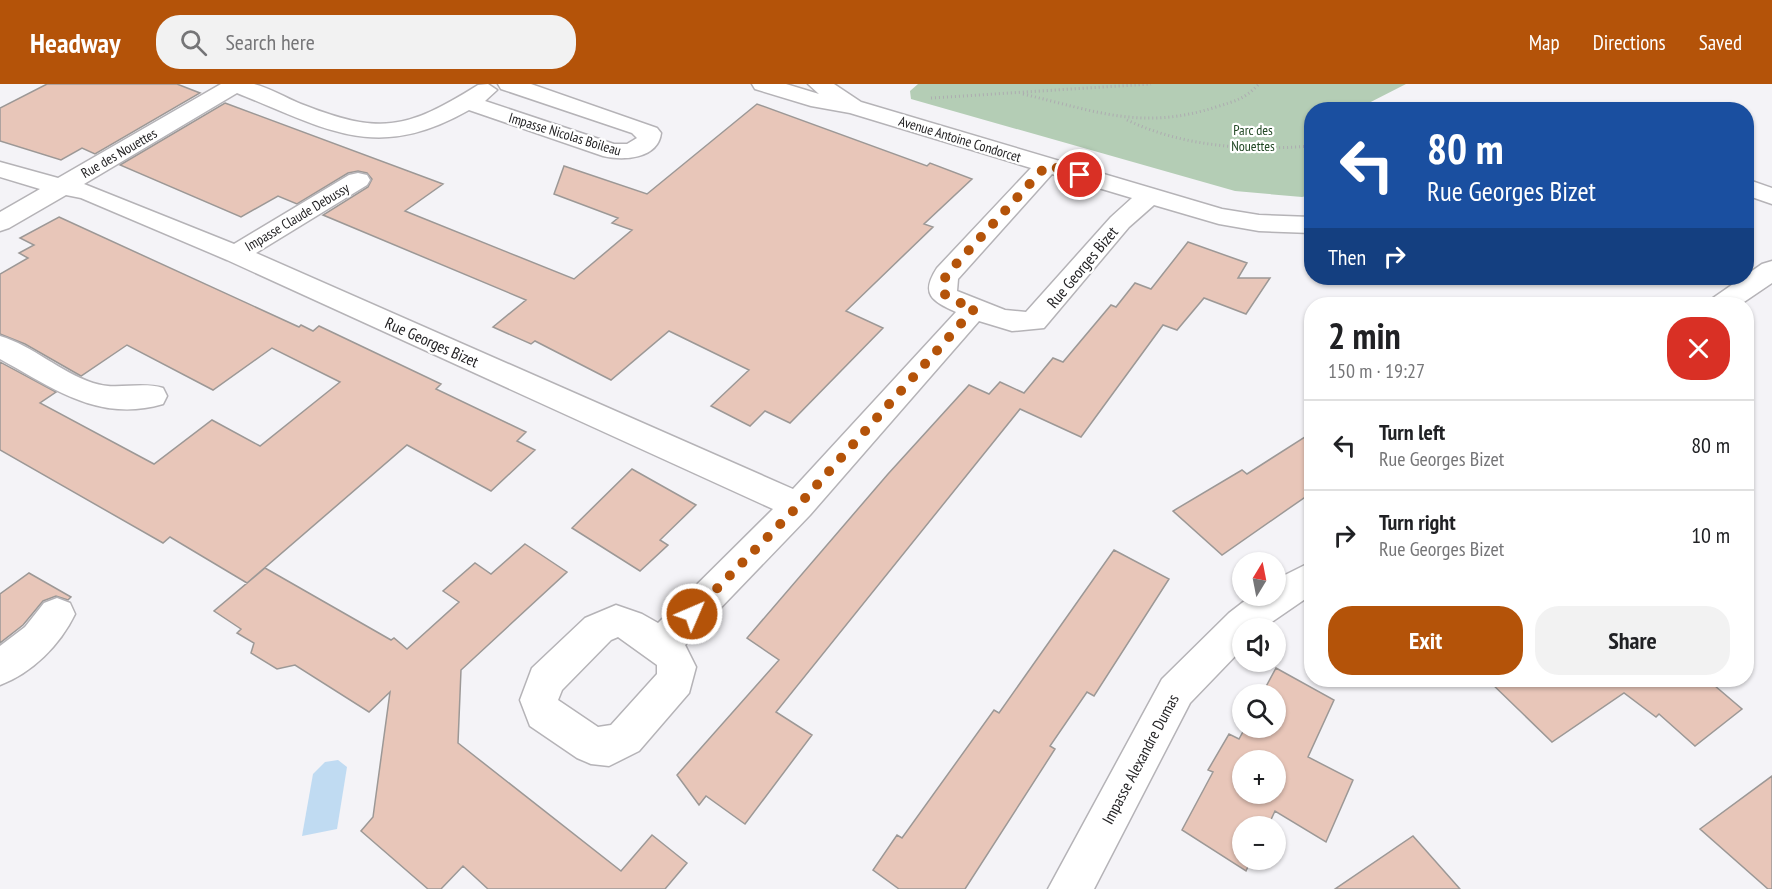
<!DOCTYPE html>
<meta charset="utf-8">
<style>
:root{--surface:#fff;--page:#f2f2f2;--text:#202124;--muted:#757577;--line:#e0e0e0;--accent:#b45309}
body{margin:0;font-family:"PT Sans Narrow",sans-serif;background:var(--page);color:var(--text);height:100vh;display:flex;flex-direction:column;font-size:22px;white-space:nowrap}
*{box-sizing:border-box;margin:0}
p{font-size:20px;color:var(--muted)}
.icon{flex:none;width:33px;height:33px;fill:none;stroke:currentColor;stroke-width:2;stroke-linecap:round;stroke-linejoin:round}
.map{position:relative;flex:1;overflow:hidden}
.side{position:absolute;left:1304px;top:213px;width:450px;height:390px;display:flex;flex-direction:column;background:var(--surface);border-radius:24px;box-shadow:0 2px 4px #0004}
.side>*{flex:none}
.hud{position:absolute;left:1304px;top:18px;width:450px;height:183px;border-radius:24px;box-shadow:0 2px 4px #0004;background:#1a4fa0;color:#fff;overflow:hidden}
.needle{width:39px;rotate:10deg}
.buttons{position:absolute;left:1232px;top:468px;display:grid;gap:12px}
.buttons a{display:grid;place-items:center;width:54px;height:54px;border-radius:50%;background:var(--surface);box-shadow:0 2px 4px #0004;font-size:30px}
.pin{position:absolute;display:grid;place-items:center;width:51px;height:51px;color:#fff;margin:-26px;border:3px solid #fff;border-radius:50%;box-shadow:0 2px 6px #0007}
.me{position:absolute;width:66px;margin:-33px;rotate:45deg;stroke-linejoin:round;filter:drop-shadow(0 0 4px #0008)}
.turn{display:flex;align-items:center;gap:21px;height:126px;padding:0 24px;font-size:27px}
.turn .icon{width:78px;height:78px;stroke-width:2.5}
.turn b{display:block;font-size:42px;line-height:51px}
.then{display:flex;align-items:center;height:57px;padding:0 24px;background:#0003;gap:12px;font-size:22px}
.round{display:grid;place-items:center;flex:none;width:63px;height:63px;border-radius:24px;background:var(--page)}
.headline{display:flex;align-items:center;justify-content:space-between;height:102px;padding:0 24px}
h1{font-size:36px;font-weight:800;line-height:45px}
.cta{display:flex;gap:12px;margin-top:auto;padding:12px 24px}
.cta a{flex:1;height:69px;border-radius:24px;background:var(--accent);color:#fff;font-size:24px;font-weight:800;line-height:69px;text-align:center}
.cta a+a{background:var(--page);color:var(--text)}
ul{padding:0;list-style:none}
li{display:flex;align-items:center;gap:18px;height:90px;padding:0 24px;border-top:2px solid var(--line)}
li div{flex:1}
li b{display:block;font-size:22px}
li em{font-style:normal}
header{display:flex;align-items:center;gap:36px;box-sizing:border-box;height:84px;padding:0 30px;background:var(--accent);color:#fff}
header strong{font-size:28px}
nav{display:flex;gap:33px;margin-inline-start:auto;font-size:21px}
.search{width:420px;height:54px;background:var(--page);display:flex;align-items:center;gap:15px;box-sizing:border-box;padding:0 21px;border-radius:24px;color:var(--muted);font-size:22px}
.map>svg:first-child{display:block}
.green{fill:#b4cdb5}
.water{fill:#c0dbf2}
.building{fill:#e8c6b9;stroke:#9c9896;stroke-width:1.5;fill-rule:evenodd}
.lines{fill:none;stroke-linecap:round;stroke-linejoin:round}
.minor-casing{stroke:#b5b3b7;stroke-width:3}
.path{stroke:#adacb0;stroke-width:3;stroke-dasharray:1 3;stroke-linecap:butt}
.minor{fill:#fff;fill-rule:evenodd}
.route{stroke:#b45309;stroke-width:10;stroke-dasharray:0 18}
.labels{text-anchor:middle;dominant-baseline:central;stroke-width:4.5;stroke-linejoin:round;paint-order:stroke}
.far-park-label{font-size:14px;fill:#224825;stroke:#fff}
.far-street-label{font-size:14px;fill:#242325;stroke:#fff}
.street-label{font-size:16px;fill:#242325;stroke:#fff}
</style>
<header>
<strong>Headway</strong>
<div class="search"><svg class="icon" aria-label="search" viewBox="0 0 24 24"><circle cx="10" cy="10" r="6"/><path d="M15 15l6 6"/></svg>Search here</div>
<nav><a>Map</a><a>Directions</a><a>Saved</a></nav>
</header>
<div class="map">
<svg width="1772" height="805" viewBox="0 0 1772 805">
<rect width="100%" height="100%" fill="#f4f3f7"/>
<path class="green" d="M918,0H1406L1357,25L1311,26V111L1302,113L1235,107L911,15L910,7Z"/>
<path class="water" d="M338,676L347,683L337,745L302,752L313,690L325,678Z"/>
<path class="building" d="M47,0H177L200,9L95,70L82,64L61,76L0,57V24Z
M225,19L443,100L405,127L574,195L632,146L612,139L618,134L554,110L564,82L647,110L757,20L927,82L930,79L972,95L924,140L933,143L846,227L883,244L790,339L765,327L750,342L711,322L749,286L669,247L611,296L535,257L531,260L493,243L526,216L323,131L368,103L372,95L367,89L358,87L348,89L297,120L278,112L241,133L120,81Z
M59,133L299,243L301,241L313,247L319,242L441,300L436,305L526,348L517,357L535,366L491,407L407,361L247,499L170,453L163,459L0,366V278L56,308L40,319L154,380L212,336L260,362L340,298L272,264L213,306L127,261L81,292L25,260L0,250V190L28,174L19,169L34,161L20,154Z
M1188,158L1247,179L1238,194H1270L1246,230L1204,214L1177,246L1163,241L1081,353L1020,325L776,628L812,651L745,740L706,712L699,721L677,691L779,576L747,554L888,390L969,301L989,310L1000,298L1024,309L1053,274L1063,278L1111,221L1116,223L1135,199L1151,205Z
M1311,349V409L1222,471L1173,427L1242,386L1247,390Z
M632,385L696,421L660,456L668,461L640,487L572,444Z
M525,460L567,488L461,586L458,659L621,787L652,751L687,779L665,805H488L463,782L441,805H428L361,747L373,733L390,608L369,628L295,581L277,585L251,569L254,559L237,549L241,545L214,527L265,484L391,556L394,554L407,565L459,518L443,507L475,479L491,490Z
M1114,466L1169,495L1094,612L1087,608L1050,662L1055,665L965,805H899L873,786L897,751L902,754L994,626L999,629Z
M29,489L71,513L68,516L56,512L43,517L23,541L0,559V510Z
M1276,584L1334,616L1308,673L1353,696L1326,758L1275,727L1268,742H1242V776H1251L1246,787L1182,746L1213,688L1208,686L1229,650L1239,655L1245,644H1275V610H1262ZM1242,676H1275V710H1242Z
M1488,596H1708L1742,625L1695,662L1659,630L1656,633L1624,609L1552,658Z
M1772,692V805H1768L1700,745Z
M1413,752L1460,805H1335Z"/>
<g class="lines">
<g class="minor-casing">
<path id="minor" d="M221,0C231,0 244,0 254,0C270,4 286,14 301,20C380,51 406,46 478,1L488,0L497,6L485,17L614,60H627L637,54L632,49L501,5L498,0H531L657,44L661,49C658,75 623,77 603,72L469,26C376,79 327,45 237,9L84,100L234,160L349,91L358,89L367,91L370,96L367,101L256,169L793,405L956,228C932,217 920,210 937,184L1031,84L850,29L811,22L755,5L752,0H786L819,10L808,0H834L861,18L1222,125L1259,131L1311,133V149L1259,147L1219,140L1154,121L1129,143L1044,244L1012,247L979,237L810,431L685,561L696,583L689,609L639,667L609,682L591,680L577,674L530,642L520,616L532,584L585,534L616,521L642,530L658,539L773,425L227,176L81,114L66,111L9,144L0,147V128L40,105L0,93V78L58,94ZM1052,90L1132,114L1111,133L1026,228L1005,226L957,207L958,195ZM618,553L657,581V590L611,641L598,643L558,616L562,606L611,556Z
M1746,95L1772,104V120L1746,111Z
M1772,177V199L1741,220H1709L1713,214L1762,180Z
M0,252C33,262 60,288 93,299C116,307 140,297 163,304L167,312L163,320C99,339 53,304 0,275Z
M1311,478V511L1263,544H1242V565L1190,619L1094,805H1048L1162,595L1229,529L1251,512H1275V496Z
M57,514L70,519L75,530C60,561 32,589 0,601V562L25,543L44,519Z"/>
</g>
<path class="path" d="M1023,10C1095,27 1142,47 1216,23C1235,17 1245,15 1259,0
M931,14L1151,0
M1127,36C1184,63 1248,67 1311,62"/>
<use href="#minor" class="minor"/>
</g>
<g class="lines">
<path class="route" d="M692,530L798,422L975,224C955,216 933,215 947,190L1047,81L1080,91"/>
</g>
<g class="labels">
<g class="far-park-label">
<text x="1253" y="46">Parc des<tspan x="1253" dy="16">Nouettes</tspan></text>
</g>
<g class="far-street-label">
<text transform="translate(565 50) rotate(17)">Impasse Nicolas Boileau</text>
<text transform="translate(960 55) rotate(17)">Avenue Antoine Condorcet</text>
<text transform="translate(119 69) rotate(-30)">Rue des Nouettes</text>
<text transform="translate(297 133) rotate(-31)">Impasse Claude Debussy</text>
</g>
<g class="street-label">
<text transform="translate(1082 183) rotate(-50)">Rue Georges Bizet</text>
<text transform="translate(432 258) rotate(24)">Rue Georges Bizet</text>
<text transform="translate(1140 675) rotate(-62)">Impasse Alexandre Dumas</text>
</g>
</g>
</svg>
<div class="buttons">
<a><svg class="needle" viewBox="-14 -14 28 28"><path d="M0-13l5 13h-10z" fill="#e53935"/><path d="M0 13l5-13h-10z" fill="#757577"/></svg></a>
<a><svg class="icon" aria-label="sound" viewBox="0 0 24 24"><path d="M4 9h4l5-4v14l-5-4H4zM17 9q2 3 0 6"/></svg></a>
<a><svg class="icon" aria-label="search" viewBox="0 0 24 24"><circle cx="10" cy="10" r="6"/><path d="M15 15l6 6"/></svg></a>
<a>+</a>
<a>−</a>
</div>
<div class="pin" style="left:1080px;top:91px;background:#d93025"><svg class="icon" aria-label="arrive" viewBox="0 0 24 24"><path d="M6 21V4h12l-3 4 3 4H6"/></svg></div>
<svg class="me" style="left:692px;top:530px" viewBox="-20 -20 40 40"><circle r="17" fill="#b45309" stroke="#fff" stroke-width="3"/><path d="M0-11L8 9 0 5-8 9z" fill="#fff"/></svg>
<div class="hud">
<div class="turn"><svg class="icon" aria-label="left" viewBox="0 0 24 24"><path d="M17 20v-9H6M10 6l-5 5 5 5"/></svg><div><b>80 m</b>Rue Georges Bizet</div></div>
<div class="then">Then<svg class="icon" aria-label="right" viewBox="0 0 24 24"><path d="M7 20v-9h11M14 6l5 5-5 5"/></svg></div>
</div>
<section class="side">
<div class="headline"><div><h1>2 min</h1><p>150 m · 19:27</p></div><a class="round" style="background:#d93025;color:#fff"><svg class="icon" aria-label="close" viewBox="0 0 24 24"><path d="M6 6l12 12M18 6L6 18"/></svg></a></div>
<ul>
<li><svg class="icon" aria-label="left" viewBox="0 0 24 24"><path d="M17 20v-9H6M10 6l-5 5 5 5"/></svg><div><b>Turn left</b><p>Rue Georges Bizet</p></div><em>80 m</em></li>
<li><svg class="icon" aria-label="right" viewBox="0 0 24 24"><path d="M7 20v-9h11M14 6l5 5-5 5"/></svg><div><b>Turn right</b><p>Rue Georges Bizet</p></div><em>10 m</em></li>
</ul>
<div class="cta"><a>Exit</a><a>Share</a></div>
</section>
</div>
